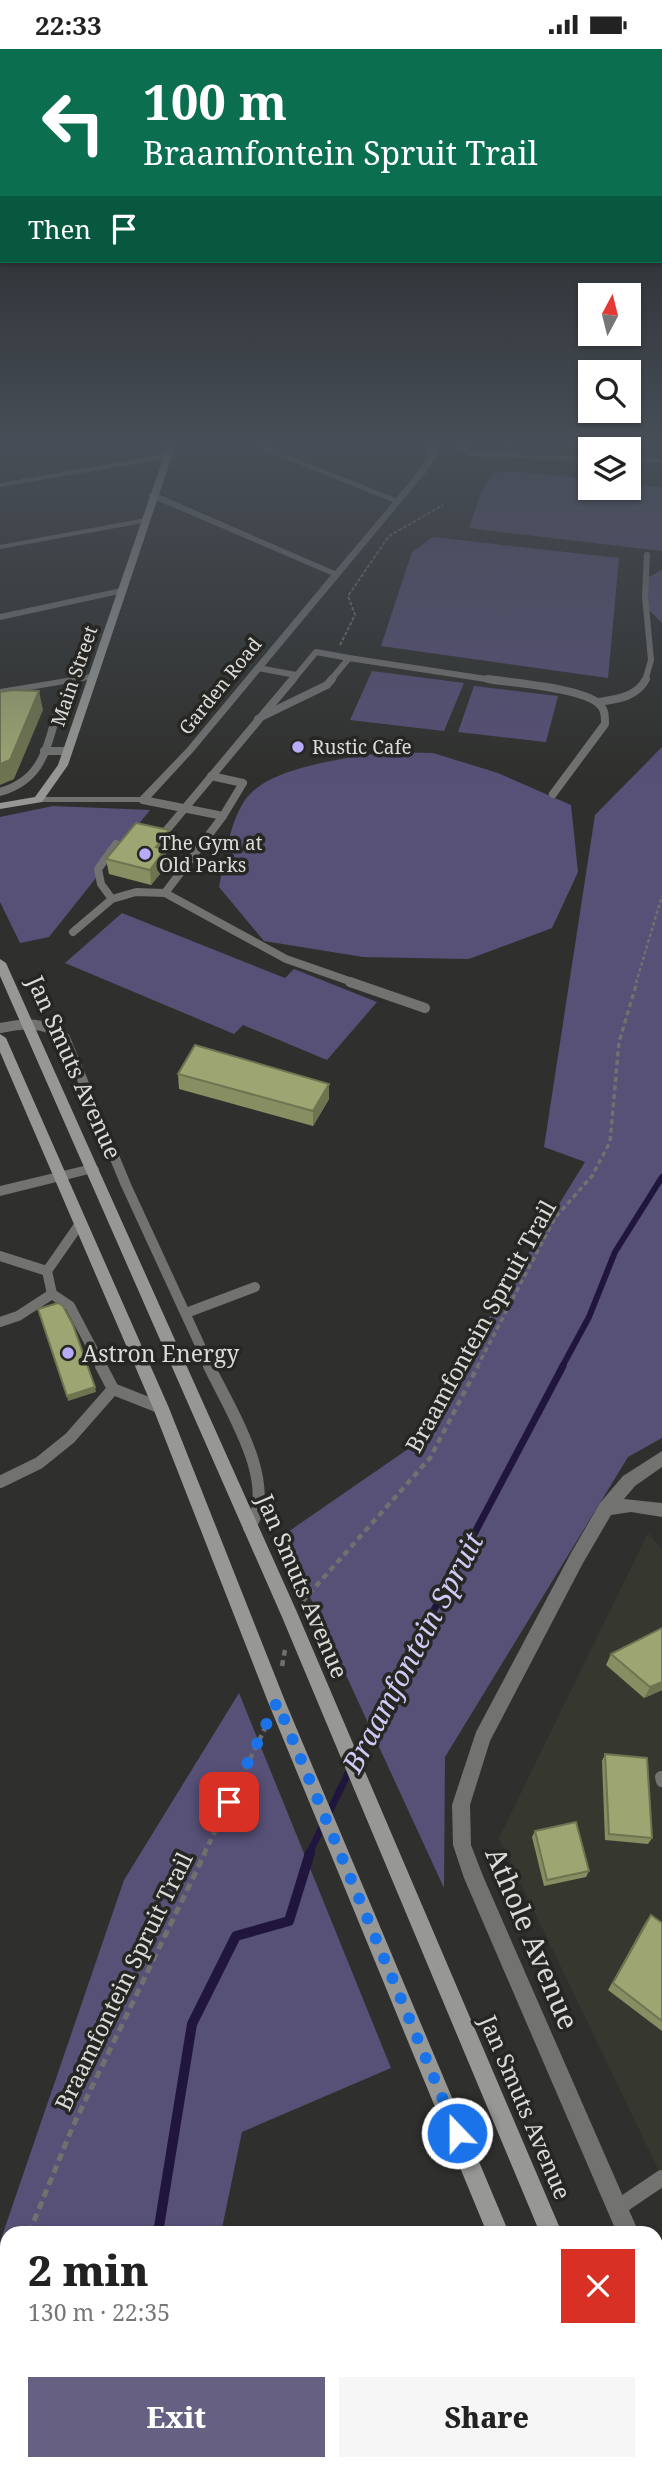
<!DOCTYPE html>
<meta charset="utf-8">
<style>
:root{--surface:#fff;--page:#f6f6f6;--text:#222;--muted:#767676;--accent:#666082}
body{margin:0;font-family:"Noto Serif",serif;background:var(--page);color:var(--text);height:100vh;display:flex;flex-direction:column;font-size:26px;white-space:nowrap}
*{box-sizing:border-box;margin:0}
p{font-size:23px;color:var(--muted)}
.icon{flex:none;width:38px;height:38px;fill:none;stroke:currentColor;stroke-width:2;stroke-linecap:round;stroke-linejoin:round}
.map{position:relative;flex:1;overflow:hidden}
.panel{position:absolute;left:0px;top:2177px;width:663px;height:245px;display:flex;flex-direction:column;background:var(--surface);border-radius:21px 21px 0 0;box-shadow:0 2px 5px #0004}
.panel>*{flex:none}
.guide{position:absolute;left:0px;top:0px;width:663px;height:214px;box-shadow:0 2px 5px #0004;background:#0b6e4f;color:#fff;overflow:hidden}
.needle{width:46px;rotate:7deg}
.buttons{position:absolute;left:578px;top:234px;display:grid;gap:14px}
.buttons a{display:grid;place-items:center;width:63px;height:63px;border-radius:0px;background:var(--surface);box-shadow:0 2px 5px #0004;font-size:35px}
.pin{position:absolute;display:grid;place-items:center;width:60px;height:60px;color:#fff;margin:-30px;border-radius:14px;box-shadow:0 4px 10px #0006}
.me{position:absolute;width:77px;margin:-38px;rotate:338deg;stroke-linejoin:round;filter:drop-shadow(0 0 5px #0008)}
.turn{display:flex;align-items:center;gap:24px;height:147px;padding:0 28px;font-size:32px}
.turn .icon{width:91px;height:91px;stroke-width:2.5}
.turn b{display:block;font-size:49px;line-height:60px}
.then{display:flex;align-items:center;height:66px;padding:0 28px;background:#0003;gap:14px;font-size:26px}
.round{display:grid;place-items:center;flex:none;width:74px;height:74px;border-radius:0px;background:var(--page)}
.head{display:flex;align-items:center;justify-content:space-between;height:119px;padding:0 28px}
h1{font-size:42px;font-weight:800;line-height:52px}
.cta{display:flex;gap:14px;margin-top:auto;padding:14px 28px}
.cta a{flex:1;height:80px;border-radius:0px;background:var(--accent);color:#fff;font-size:28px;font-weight:800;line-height:80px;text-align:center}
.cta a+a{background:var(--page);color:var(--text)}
.status{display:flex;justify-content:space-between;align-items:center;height:49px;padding:0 35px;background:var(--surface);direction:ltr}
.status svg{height:19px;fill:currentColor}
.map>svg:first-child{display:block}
.built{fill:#36382f}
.green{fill:#575077}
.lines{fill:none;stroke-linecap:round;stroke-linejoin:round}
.stream-far2{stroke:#20163d;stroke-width:6}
.stream-far1{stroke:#20163d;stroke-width:7}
.stream{stroke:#20163d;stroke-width:10}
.path-far4{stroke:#70716e;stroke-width:2;stroke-dasharray:3.5 2;stroke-linecap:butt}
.path-far3{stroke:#70716e;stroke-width:2.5;stroke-dasharray:3.5 2.5;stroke-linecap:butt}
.path-far2{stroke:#70716e;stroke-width:3.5;stroke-dasharray:5 3.5;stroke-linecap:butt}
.path-far1{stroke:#70716e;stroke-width:4.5;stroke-dasharray:6 4.5;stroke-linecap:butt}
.path{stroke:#70716e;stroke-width:5;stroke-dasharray:8 5;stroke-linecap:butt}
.lane-far4{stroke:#727271;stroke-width:6}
.lane-far3{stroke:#727271;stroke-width:8}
.lane-far2{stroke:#727271;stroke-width:10}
.lane-far1{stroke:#727271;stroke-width:12}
.lane{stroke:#727271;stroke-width:16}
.street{fill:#727271;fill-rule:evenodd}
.secondary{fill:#979895;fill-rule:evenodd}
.wall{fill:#878f62}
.shaded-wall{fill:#6e7450}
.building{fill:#9da672;stroke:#6e7450;stroke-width:2}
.route{stroke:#1a73e8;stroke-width:12;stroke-dasharray:0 21.6}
.poi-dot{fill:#b8abf7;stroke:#262623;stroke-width:2.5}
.labels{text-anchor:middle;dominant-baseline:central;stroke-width:7;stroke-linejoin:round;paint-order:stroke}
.far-street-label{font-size:19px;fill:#dbdcda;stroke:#262623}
.far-poi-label{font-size:19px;fill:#dbdcda;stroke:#262623;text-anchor:start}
.street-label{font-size:23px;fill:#dbdcda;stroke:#262623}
.poi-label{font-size:23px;fill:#dbdcda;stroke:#262623;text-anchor:start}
.near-water-label{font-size:28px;font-style:italic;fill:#d0caf7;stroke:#262623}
.near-street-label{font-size:28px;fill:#dbdcda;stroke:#262623}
</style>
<div class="status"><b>22:33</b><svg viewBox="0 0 49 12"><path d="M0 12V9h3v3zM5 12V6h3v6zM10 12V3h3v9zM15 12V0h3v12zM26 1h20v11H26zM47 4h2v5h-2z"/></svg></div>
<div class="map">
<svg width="662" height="2422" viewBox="0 0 662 2422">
<rect width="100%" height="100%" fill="#2f302d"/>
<path class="built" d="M648,1484L662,1501V2128L499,1789Z"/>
<path class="green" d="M510,422L590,430V439H628V435L662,438V502L469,479L480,446L493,424Z
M433,488L619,509L608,629L381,597L412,503Z
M662,521V574L648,560L647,529Z
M372,622L464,634L444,682L350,671Z
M474,637L558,647L546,693L458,683Z
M662,698V1389L628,1408L445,1708L444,1839L282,1487L408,1400L585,1113L544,1098L595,766Z
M385,703L433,704L498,724L571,756L578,823L552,879L469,910L363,908L264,892L219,838C225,810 229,775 245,751C269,717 345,710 385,703Z
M53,757L150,761L49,888L20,894L0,853V768Z
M122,864L285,929L294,920L377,953L327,1011L243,976L234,985L65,914Z
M239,1644L391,2019L242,2083L221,2184H7V2415H173L172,2422H0V2193L124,1831Z"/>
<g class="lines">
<path class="stream-far2" d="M562,1318L589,1268L615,1203L662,1128"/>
<path class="stream-far1" d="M355,1710L563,1317
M309,1805L350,1720"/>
<path class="stream" d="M158,2184L192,1975L236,1887L289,1872L310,1804
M100,2422L102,2415"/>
<path class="path-far4" d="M340,596L355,566L348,547L389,487L443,456"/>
<path class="path-far3" d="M636,934L662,847"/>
<path class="path-far2" d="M477,1318L555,1169L592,1127L610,1093L619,993L637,933"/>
<path class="path-far1" d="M302,1553L430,1409L478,1317
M282,1617L285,1601
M204,1805L267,1675"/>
<path class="path" d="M29,2184L73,2077L205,1804
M0,2255L7,2238"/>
<path class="lane-far4" d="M349,609L499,632
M258,619L296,626
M292,632L316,603L349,609L330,632
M645,632L651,611L645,547L647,506"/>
<path class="lane-far3" d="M488,630C512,634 583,639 599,655C605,660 605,667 605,675L553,745
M599,653C617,650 637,648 646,630
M261,668L293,630
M261,668L327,636L332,630
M258,670L261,668
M44,702H67
M0,743C42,731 46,701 57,664
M143,751L223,767
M165,783L261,668
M165,844L223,767L243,734L211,727
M112,850L101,835L98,820L116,795
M73,883L112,850L136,843L165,844L286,910L355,934"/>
<path class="lane-far2" d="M350,933L425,959
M0,979C26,974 44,972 65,989L126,1136L210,1318
M79,1176L47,1222L52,1245L70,1257L102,1318
M0,1207L47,1222
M186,1264L255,1238
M0,1273L18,1267L52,1245"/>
<path class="lane-far1" d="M101,1317L113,1340L161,1359
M209,1317C229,1359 280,1437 249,1479
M0,1433L39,1414L70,1389L113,1340
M661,1728L662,1732"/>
<path class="lane" d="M616,2160L662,2129
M552,2415V2422"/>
<path class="street" d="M241,392H251L396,449C411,431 426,416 432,392H440L436,407L428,421L193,703L147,753H34L33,751L38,748H140L187,699L331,526L149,448V444H155L335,522L393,453Z
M460,392H468L467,399L471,403L590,408V412L469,407L459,400Z
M167,405H170V409L0,438V434Z
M628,409L660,410L662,414L628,413Z
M146,469H149V473L0,500V496Z
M121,539L124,540V544L0,571V565Z
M91,625L94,626V630L0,646V640Z
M92,1115L97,1117L99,1120L97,1123L0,1147V1137Z
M662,1402V1418L635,1437L624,1450L662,1454V1468L631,1463L611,1466L583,1514L490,1692L470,1756L471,1796L483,1827L639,2184H617L464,1829L453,1796L452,1756L476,1683L571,1504L600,1454L623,1427Z
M656,2234L662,2236V2268L656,2266Z"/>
<path class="secondary" d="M169,392H177L68,716L42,753L0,760V754L35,748L58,716Z
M0,910L6,914L296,1561L562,2184H540L282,1568L0,927Z
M0,985L6,989L169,1359L285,1652L509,2184H487L268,1653L153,1359L0,1003Z
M656,2406L662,2422H640L637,2415H656Z
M582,2415H606L609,2422H585Z"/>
</g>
<path class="wall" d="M171,797L166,803L167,816L151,836L109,825L106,810Z
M178,1025L329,1050L313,1077L179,1040Z
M662,1579V1641L644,1649L606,1616L611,1605Z
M605,1705L652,1789L648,1795L605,1791L602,1712Z
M535,1782L589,1822L586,1828L544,1837L532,1788Z
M651,1866L662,1874V1982L608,1941L645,1874Z"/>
<path class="shaded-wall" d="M39,642L43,661L14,730L0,736V715Z
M169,781L171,797L166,803L167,816L151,836L150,821L156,798Z
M329,1035V1050L313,1077V1062Z
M95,1338L96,1343L68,1352L67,1347Z
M662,1633V1641L644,1649L650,1638Z"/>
<path class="building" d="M12,641L39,642L10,711L0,715V643Z
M136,774L169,781L156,798L165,800L150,821L106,810Z
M195,996L329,1035L313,1062L178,1025Z
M58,1254L63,1257L73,1276L95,1338L67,1347L38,1260Z
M662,1579V1633L650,1638L611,1605Z
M605,1705L647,1709L652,1789L609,1785Z
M576,1773L589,1822L547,1831L535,1782Z
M651,1866L662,1874V1972L613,1934Z
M354,2415H424L427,2422H357Z"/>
<linearGradient id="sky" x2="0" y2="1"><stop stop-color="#1a1a19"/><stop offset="0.54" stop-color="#474e57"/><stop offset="1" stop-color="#474e57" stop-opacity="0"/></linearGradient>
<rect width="662" height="731" fill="url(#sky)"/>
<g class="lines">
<path class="route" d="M229,1753L277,1653L457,2084"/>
</g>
<g class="poi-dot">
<circle cx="298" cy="698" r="7"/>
<circle cx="145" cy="805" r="7"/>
<circle cx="68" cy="1304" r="7"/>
</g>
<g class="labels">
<g class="far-street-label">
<text transform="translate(74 627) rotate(-71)">Main Street</text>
<text transform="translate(220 637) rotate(-51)">Garden Road</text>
</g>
<g class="far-poi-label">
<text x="312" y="698">Rustic Cafe</text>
<text x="159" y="794">The Gym at<tspan x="159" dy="22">Old Parks</tspan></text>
</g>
<g class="street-label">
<text transform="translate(75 1018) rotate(66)">Jan Smuts Avenue</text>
<text transform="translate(480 1277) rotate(-61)">Braamfontein Spruit Trail</text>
<text transform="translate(303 1537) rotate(67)">Jan Smuts Avenue</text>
<text transform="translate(123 1932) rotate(-64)">Braamfontein Spruit Trail</text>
<text transform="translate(526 2058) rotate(67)">Jan Smuts Avenue</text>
</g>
<g class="poi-label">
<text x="82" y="1304">Astron Energy</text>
</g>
<g class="near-water-label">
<text transform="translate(412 1603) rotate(-62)">Braamfontein Spruit</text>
</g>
<g class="near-street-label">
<text transform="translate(533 1889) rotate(67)">Athole Avenue</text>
</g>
</g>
</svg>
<div class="buttons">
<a><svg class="needle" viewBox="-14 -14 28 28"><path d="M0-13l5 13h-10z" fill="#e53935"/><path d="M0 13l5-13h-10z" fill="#767676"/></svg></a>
<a><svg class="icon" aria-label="search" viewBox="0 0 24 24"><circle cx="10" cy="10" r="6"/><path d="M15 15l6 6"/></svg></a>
<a><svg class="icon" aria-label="layers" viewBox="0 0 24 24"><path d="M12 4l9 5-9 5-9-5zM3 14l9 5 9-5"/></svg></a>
</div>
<div class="pin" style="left:229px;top:1753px;background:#d93025"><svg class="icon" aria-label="arrive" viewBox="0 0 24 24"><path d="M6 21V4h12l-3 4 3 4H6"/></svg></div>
<svg class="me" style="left:457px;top:2084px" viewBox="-20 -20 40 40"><circle r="17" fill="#1a73e8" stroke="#fff" stroke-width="3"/><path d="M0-11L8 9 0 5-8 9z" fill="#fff"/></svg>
<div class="guide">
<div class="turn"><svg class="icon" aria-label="left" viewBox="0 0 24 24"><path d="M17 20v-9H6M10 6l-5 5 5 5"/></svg><div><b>100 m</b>Braamfontein Spruit Trail</div></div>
<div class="then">Then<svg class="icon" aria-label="arrive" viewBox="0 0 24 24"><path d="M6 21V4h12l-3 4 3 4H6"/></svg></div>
</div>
<section class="panel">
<div class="head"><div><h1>2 min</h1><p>130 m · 22:35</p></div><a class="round" style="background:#d93025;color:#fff"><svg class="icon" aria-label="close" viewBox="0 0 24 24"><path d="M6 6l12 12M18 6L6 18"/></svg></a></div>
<div class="cta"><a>Exit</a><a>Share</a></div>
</section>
</div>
